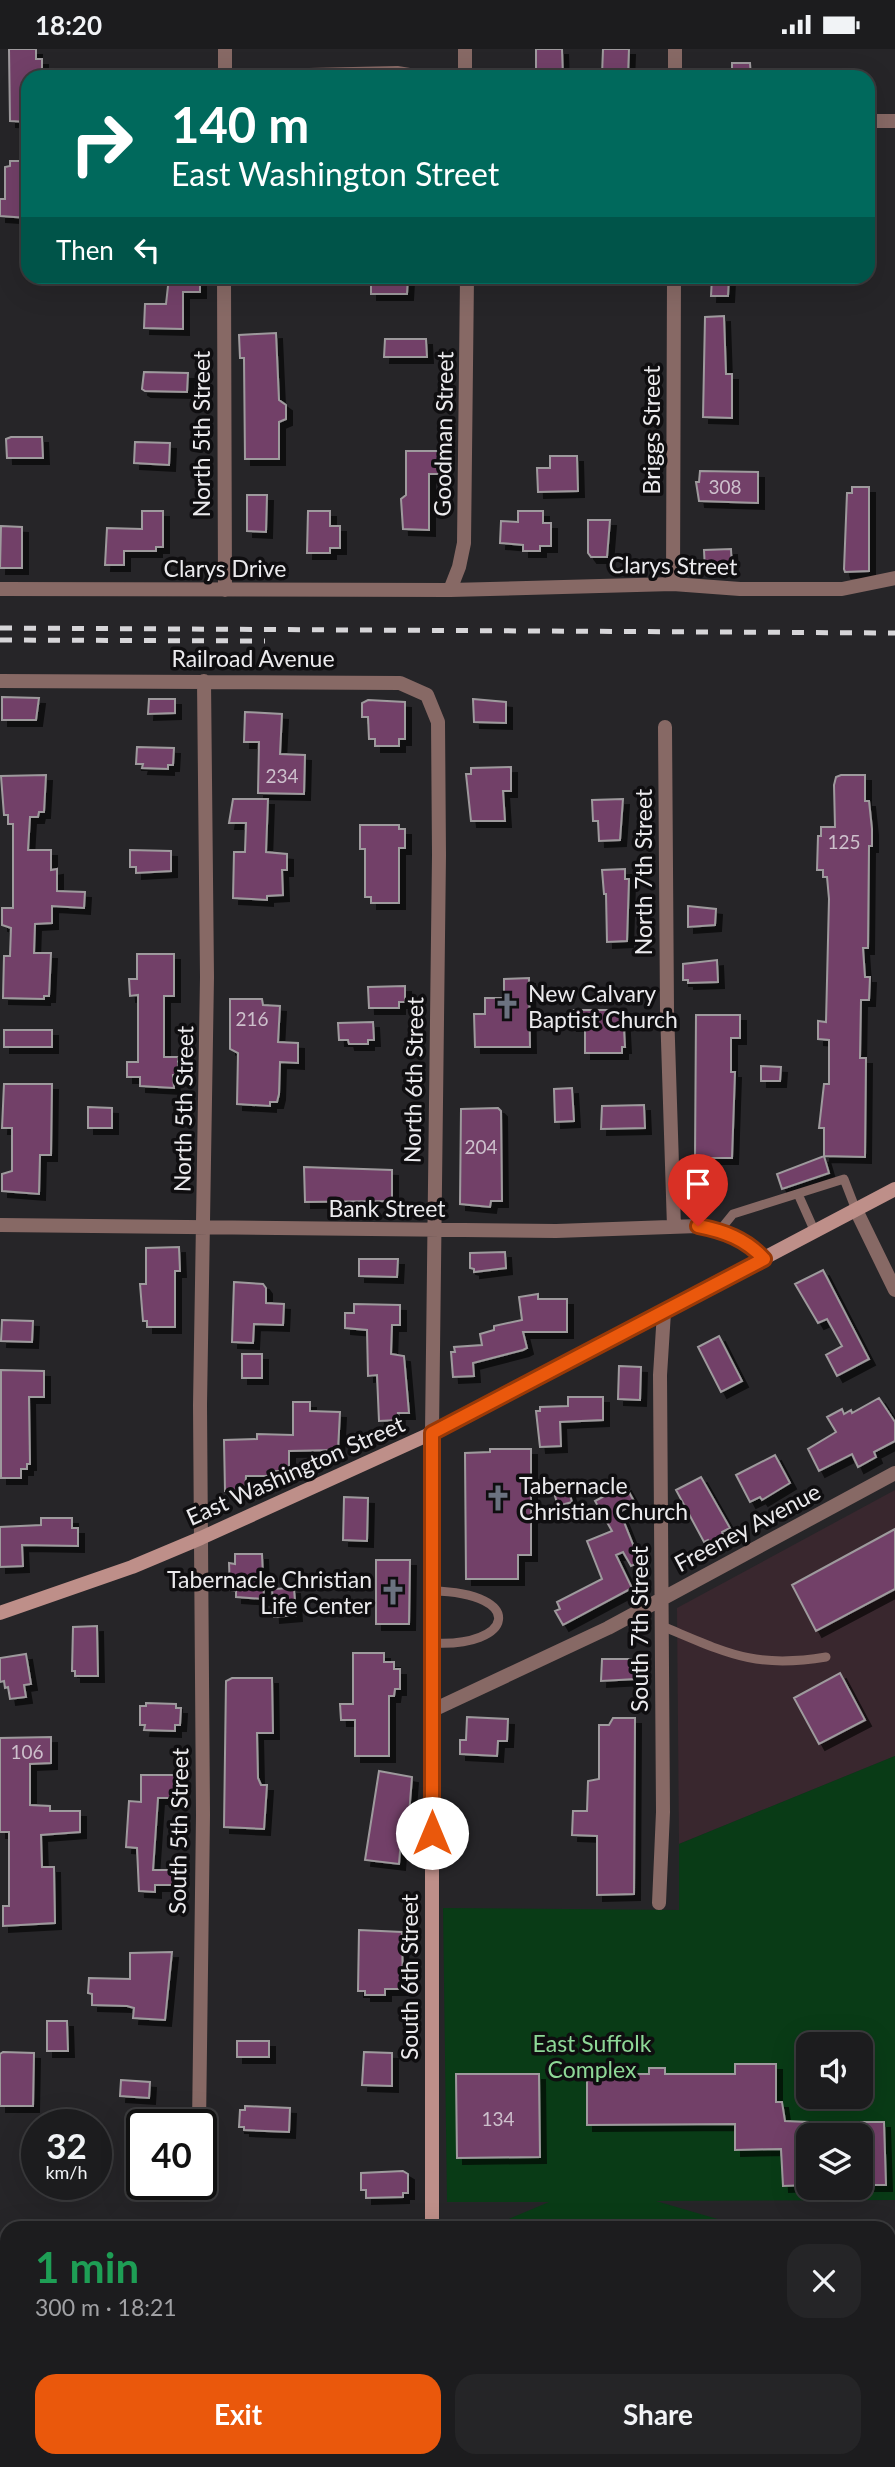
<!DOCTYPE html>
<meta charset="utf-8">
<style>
:root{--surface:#1c1c1e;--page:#252527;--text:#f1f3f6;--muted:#a0a1a4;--line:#3a3a3c;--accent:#ea580c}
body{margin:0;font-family:Lato,sans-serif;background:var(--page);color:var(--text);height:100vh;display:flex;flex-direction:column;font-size:26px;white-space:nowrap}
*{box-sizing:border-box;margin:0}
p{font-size:23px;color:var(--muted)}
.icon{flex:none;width:38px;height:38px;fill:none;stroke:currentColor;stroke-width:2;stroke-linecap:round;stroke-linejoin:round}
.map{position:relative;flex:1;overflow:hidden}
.panel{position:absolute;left:0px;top:2172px;width:896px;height:247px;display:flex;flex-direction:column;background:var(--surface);border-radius:21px 21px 0 0;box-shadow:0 7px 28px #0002,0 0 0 2px var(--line)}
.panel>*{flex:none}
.hud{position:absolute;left:21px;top:21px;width:854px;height:214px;border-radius:21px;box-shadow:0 7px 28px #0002,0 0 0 2px var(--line);background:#00695c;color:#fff;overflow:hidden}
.tools{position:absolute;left:796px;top:1983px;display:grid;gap:14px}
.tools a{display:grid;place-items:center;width:77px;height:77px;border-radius:14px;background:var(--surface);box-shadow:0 7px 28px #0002,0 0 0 2px var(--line);font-size:35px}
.speed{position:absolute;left:21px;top:2060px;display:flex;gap:14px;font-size:35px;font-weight:700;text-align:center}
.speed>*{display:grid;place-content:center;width:91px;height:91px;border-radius:50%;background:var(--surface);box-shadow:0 7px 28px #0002,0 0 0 2px var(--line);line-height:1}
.speed small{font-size:18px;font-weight:400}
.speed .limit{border:4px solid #111;border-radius:10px;background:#fff;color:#111}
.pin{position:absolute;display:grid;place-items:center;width:60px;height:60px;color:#fff;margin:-72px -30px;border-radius:50% 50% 50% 0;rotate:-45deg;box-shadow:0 0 7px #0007}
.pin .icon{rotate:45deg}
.me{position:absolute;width:77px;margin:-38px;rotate:0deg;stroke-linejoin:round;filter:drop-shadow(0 0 5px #0008)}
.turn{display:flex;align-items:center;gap:24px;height:147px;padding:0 35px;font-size:32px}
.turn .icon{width:91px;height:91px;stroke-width:2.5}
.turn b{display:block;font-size:49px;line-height:60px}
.then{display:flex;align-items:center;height:66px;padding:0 35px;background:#0003;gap:14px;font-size:26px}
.round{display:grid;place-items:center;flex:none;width:74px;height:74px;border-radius:21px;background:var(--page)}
.summary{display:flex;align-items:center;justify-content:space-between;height:119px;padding:0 35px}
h1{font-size:42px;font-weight:700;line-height:52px;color:#1e9e55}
.action{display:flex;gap:14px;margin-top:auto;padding:14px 35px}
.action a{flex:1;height:80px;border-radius:21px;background:var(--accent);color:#fff;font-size:28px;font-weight:700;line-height:80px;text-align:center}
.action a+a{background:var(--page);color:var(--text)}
.status{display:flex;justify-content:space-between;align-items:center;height:49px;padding:0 35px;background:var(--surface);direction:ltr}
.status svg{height:19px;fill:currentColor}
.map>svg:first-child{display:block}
.industrial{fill:#39272e}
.green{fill:#093b16;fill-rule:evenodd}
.building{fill:#724168;stroke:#9e9a9d;stroke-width:2;filter:url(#shadow)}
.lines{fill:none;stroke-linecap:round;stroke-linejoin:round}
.lane{stroke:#876965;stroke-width:9}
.street{stroke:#876965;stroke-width:14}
.secondary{stroke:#be8f89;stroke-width:14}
.rail{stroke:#d6d5d8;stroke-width:5;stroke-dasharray:12 12;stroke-linecap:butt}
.route-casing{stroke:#983908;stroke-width:18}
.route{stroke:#ea580c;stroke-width:12}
.labels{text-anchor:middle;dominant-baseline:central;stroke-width:7;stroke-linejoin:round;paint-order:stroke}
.number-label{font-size:19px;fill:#cdc0cc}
.street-label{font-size:23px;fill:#ebeaed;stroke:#0f0e10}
.poi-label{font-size:23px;fill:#ebeaed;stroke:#0f0e10;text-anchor:start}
.park-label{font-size:23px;fill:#8ed897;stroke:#0f0e10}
</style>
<div class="status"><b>18:20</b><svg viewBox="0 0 49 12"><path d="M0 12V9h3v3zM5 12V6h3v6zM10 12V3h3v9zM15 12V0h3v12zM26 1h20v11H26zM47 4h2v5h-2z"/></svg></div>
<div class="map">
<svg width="895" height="2418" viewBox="0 0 895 2418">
<defs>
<filter id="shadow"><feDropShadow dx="6" dy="6" stdDeviation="0" flood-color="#0009"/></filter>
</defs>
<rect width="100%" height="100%" fill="#262528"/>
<path class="industrial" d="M895,1441V1707L679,1795L677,1559Z"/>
<path class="green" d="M895,1707V2151L656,2152L748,2179H495L499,2174L549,2153H447L443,1859L679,1861V1795ZM808,1995H861V2048H808ZM808,2086H861V2138H808Z
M7,2305V2412H22L0,2418V2309Z"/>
<path class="building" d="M9,0H36V10H42V28H28V73L10,72Z
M536,0H562L563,28H536Z
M603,0H629L628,27L602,26Z
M732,14H750L751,28H732Z
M10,112H28V169L0,167V150H5V118L10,117Z
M169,228H200V243H183V280L144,279L145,255H166Z
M371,228H408L407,245H371Z
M712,228H729L728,247H711Z
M724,267L726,325H732V369L703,368L705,268Z
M276,284L279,351L286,356V370L279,373V410H245L244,309H240L239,286Z
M385,290H426L427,308H384Z
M144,323L188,324L187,343L145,342L142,340Z
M11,388H42L43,409H7L6,390Z
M135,393L170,394L169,416L134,414Z
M406,402H438L439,425H429V481L403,480L401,450L406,446Z
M550,407H577L578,442L538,443L537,419H550Z
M700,422L758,423V454L699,452L696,433H699Z
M852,438H869V522L845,523L844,520L847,444H852Z
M247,446H267L266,483L247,482Z
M142,462H163V498H156V502H124V516H105L107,479L142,480Z
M308,462H330V477H340V499H330V504H307Z
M518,462H543V474H551V497H540V502H523V496L500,494L501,472L518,473Z
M588,471H610L607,508H591L588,504Z
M1,477L22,478V519H0Z
M731,500L732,520L705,522L704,501Z
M2,648L39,649L36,671H2Z
M149,650H175V664L148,665Z
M473,650L506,653V674L474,673Z
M368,651L405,653V690H399V697H375V690H369L368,668H362V654Z
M245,663L282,665L280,705L305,706L304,745L258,744L259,693H244Z
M137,698L174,699L173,716H168V720L142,719L143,715H136Z
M511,718V742H503L505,772H471L466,725H471V719Z
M46,726L44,763H39L38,768H30L28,801H51V821L57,820V842L85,843L84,859L52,857V874L35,875L34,904H51L49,947H44V950L3,949L4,907H10L11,879L2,876V859H13V775H8V766H4L1,727Z
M841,726H865V752H869L872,780V797H869L868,899H863L865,928H870L869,951H861L860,1009H866L865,1108L824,1107V1079H819L824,1035H829V991L818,990V972L826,973L829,850L827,828H823V821H817L818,787H821V778H835L834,736L836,728Z
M233,750H268L266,803L287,805V821H282L283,846L267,847V851L233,849L234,803H245L246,774H229Z
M623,750L620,791L599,792L598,772H593L592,751Z
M360,776H399V780H405V799H399V854H371V848H365V800H360Z
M130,801L171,802V822L136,824V818H130Z
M625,820V830H629L627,892L607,893L606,845H604L602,821Z
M688,857L716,860L715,876L688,878Z
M137,905H174V947H164V1008H178V1026H173L174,1039L140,1037V1028H127V1013H138V946L130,947L129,930H137Z
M717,911L718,933L688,934V931H683V915Z
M529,929L530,998H475L474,965H485V949H504V930Z
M405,937V953H399V959H369L368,938Z
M230,950H262L263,956L280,957L278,993L298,994V1014L280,1013L279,1045L277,1053H270V1057L237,1055L238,1004L230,1000Z
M571,961H623L625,998H622V1004H585V976H571Z
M696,966H740V989H731V1023H735L732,1109H695Z
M373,973L374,991H368V995H349L348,991H339L338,974Z
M4,981H52V998H4Z
M761,1017L781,1018L780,1032H761Z
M4,1035H52L51,1106H40L39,1145L2,1142V1125L12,1122V1079H2Z
M572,1039L574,1072L555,1073L554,1040Z
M644,1056L645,1079L601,1080L602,1057Z
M88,1058L112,1059V1079H88Z
M498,1059L501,1062L502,1152H491L490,1158L460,1155L461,1060Z
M824,1107L829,1124L782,1140L777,1125Z
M304,1118L392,1121V1152L305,1153Z
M179,1198L180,1222H175V1278H147V1272H143L140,1235H146V1199Z
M505,1203L506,1219L474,1223V1220L470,1219V1204Z
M359,1210H398L397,1228L359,1227Z
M823,1221L869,1310L837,1327L826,1306L842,1297L827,1270L818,1274L795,1235Z
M234,1233L263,1235L266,1239V1254L284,1255L283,1276L254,1275L253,1294L232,1293Z
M538,1245V1250H567V1283H523L527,1299L523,1301L473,1314L474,1327L453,1328L451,1303H455L454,1298L482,1296L480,1285L494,1281V1277L522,1271L519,1248Z
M354,1255L400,1256V1276H392L391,1305L404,1307L409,1364H398L399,1371L379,1372L377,1326L368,1327L367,1281L345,1279V1264H354Z
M2,1271L33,1272L32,1293L1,1292Z
M719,1287L742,1332L721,1343L698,1298Z
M242,1305H262V1329H242Z
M619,1317L641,1318L640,1351L618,1350Z
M1,1321L44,1322V1348H29L30,1415H27V1420H21V1429H1Z
M568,1348H603V1371L560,1373L561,1397L540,1398L536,1362H540V1358L568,1357Z
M879,1349L895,1373V1392L874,1403L876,1408L858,1418L852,1405L819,1422L808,1400L836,1383L827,1368L842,1360L844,1365L851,1361L852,1364Z
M293,1353H310V1362L340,1363L338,1401L289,1402V1422H268V1427H246L245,1442H225L224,1391L257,1390V1385L293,1386Z
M490,1400H531V1506H518V1530H466L465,1404L490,1403Z
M775,1406L790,1434L762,1451L760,1448L750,1453L736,1426Z
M701,1428L730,1479L722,1483L724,1489L711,1496L708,1491L704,1493L676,1441Z
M566,1432L572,1453L558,1457L552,1437Z
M625,1436L635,1454L620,1463L640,1513L631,1517L623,1503L616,1506L632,1539L563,1576L555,1562L560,1560L557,1553L602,1530L587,1492L612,1482L595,1452Z
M344,1448L368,1449L367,1492L343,1491Z
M41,1469H72V1479H78V1497L22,1496L23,1517L0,1518V1478L41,1476Z
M895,1480V1540L816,1582L792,1536Z
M235,1505H262L264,1550L236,1548V1542L230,1541L229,1514L235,1515Z
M376,1511H410L409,1575H376Z
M294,1539L296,1566L274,1568L272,1540Z
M97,1577L98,1627H75V1622H72L73,1578Z
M353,1604H384V1613H394V1620H400V1640H395L394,1647H389V1707H355V1671H341L340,1655H353Z
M26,1605L31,1635L24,1636L26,1648L10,1650L8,1638L5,1639L4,1632L0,1633V1609Z
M602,1610H631V1614H636V1630L601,1632Z
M840,1624L865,1671L819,1695L794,1649Z
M232,1629H272L273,1684H257L258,1729L261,1736H267L264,1780L224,1778L226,1632Z
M146,1654L176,1655V1659H181L180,1676H175V1682L144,1681L145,1676H140V1657H146Z
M467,1668L508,1670L507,1692H498L497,1707L460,1705V1691H466Z
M613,1669H635L634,1845L597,1846V1787L572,1786L573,1762H587L588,1732L599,1730V1676H609Z
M51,1688V1714L30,1715V1756L50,1757V1762H80V1783L41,1786L42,1818H54L55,1874L3,1877V1857H9V1783H0V1689Z
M379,1722L412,1728L408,1778H402L399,1815L365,1811Z
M141,1726H179V1749H158L153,1821H177V1836H155V1843L139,1842L137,1799L126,1798L129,1752L141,1753Z
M359,1881L402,1883L403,1940H385V1946H365V1942H358Z
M172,1903L165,1971L133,1969L134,1959L127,1957L92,1956V1945L88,1944L89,1929L130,1930V1904Z
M47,1972H67L68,2002H47Z
M237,1992H269V2008H237Z
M3,2003L34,2004L33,2057H0V2005Z
M364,2003L392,2004V2037L362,2036Z
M735,2015H776V2053H782L785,2072L808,2073V2136L783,2137L781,2100L735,2101V2075L587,2076V2025H649V2019H665V2025H735Z
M456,2025H539L540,2108L457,2109Z
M121,2031L150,2033L149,2049L120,2047Z
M245,2057L290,2059L289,2083L244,2081V2078H239L240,2061H245Z
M861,2073H884L886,2136H861Z
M403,2122L408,2125V2144H403V2148L366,2149V2141H361V2124Z"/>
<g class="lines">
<path class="lane" d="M798,1145L815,1183
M720,1181L733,1165L844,1130L856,1161
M662,1577C727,1604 754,1620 826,1608
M432,1594C514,1599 527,1544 433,1542"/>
<path class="street" d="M225,0V28
M465,0V28
M225,28L397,24L421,28
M675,28V0
M868,72H895
M224,228L225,541
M673,535L674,228
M0,540L450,541L673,535L740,540H842L895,529
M450,541L459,518L464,494L467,228
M0,632L400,634L427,646L438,673L439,806L432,1384
M665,678L667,961L674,1178
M856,1161L895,1241
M0,1176L556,1182L698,1177C725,1182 745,1190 764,1210
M431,1662L608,1579L895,1424
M659,1854L663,1763L660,1326L664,1263
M199,2076L203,1766L200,1356L207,928L204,632"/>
<path class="secondary" d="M0,1564L132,1518L201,1489L432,1384L895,1140
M432,2179V1384
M431,2418V2412"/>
<path class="rail" d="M0,579L895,584
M0,591L265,592"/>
</g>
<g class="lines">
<g class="route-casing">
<path id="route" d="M432,1784V1384L764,1210C746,1190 724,1182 698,1177"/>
</g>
<use href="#route" class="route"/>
</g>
<defs>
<g id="church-bare" transform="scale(2.1)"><path d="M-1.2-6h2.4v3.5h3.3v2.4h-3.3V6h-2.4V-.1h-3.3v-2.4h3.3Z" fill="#6b7280" stroke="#0f0e10" stroke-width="2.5" paint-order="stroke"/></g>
</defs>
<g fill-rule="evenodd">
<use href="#church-bare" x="507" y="957"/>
<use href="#church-bare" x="498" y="1449"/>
<use href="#church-bare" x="393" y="1543"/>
</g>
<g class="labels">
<g class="number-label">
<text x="725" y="437">308</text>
<text x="282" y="726">234</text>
<text x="844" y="792">125</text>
<text x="252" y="969">216</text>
<text x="481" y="1097">204</text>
<text x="27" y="1702">106</text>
<text x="498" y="2069">134</text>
</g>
<g class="street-label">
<text transform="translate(651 381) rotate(-90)">Briggs Street</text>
<text transform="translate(201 385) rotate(-90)">North 5th Street</text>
<text transform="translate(443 385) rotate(-89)">Goodman Street</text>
<text transform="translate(673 516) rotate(1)">Clarys Street</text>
<text x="225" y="519">Clarys Drive</text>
<text x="253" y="609">Railroad Avenue</text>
<text transform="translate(643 823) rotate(-90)">North 7th Street</text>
<text transform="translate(413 1031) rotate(-89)">North 6th Street</text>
<text transform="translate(183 1060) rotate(-89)">North 5th Street</text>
<text x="387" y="1159">Bank Street</text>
<text transform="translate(295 1421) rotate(-24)">East Washington Street</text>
<text transform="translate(747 1478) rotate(-28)">Freeney Avenue</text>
<text transform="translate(639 1580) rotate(-90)">South 7th Street</text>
<text transform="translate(178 1782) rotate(-89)">South 5th Street</text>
<text transform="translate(409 1928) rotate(-90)">South 6th Street</text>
</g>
<g class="poi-label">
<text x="528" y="944">New Calvary<tspan x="528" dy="26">Baptist Church</tspan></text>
<text x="519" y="1436">Tabernacle<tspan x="519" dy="26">Christian Church</tspan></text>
<text x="372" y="1530" text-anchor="end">Tabernacle Christian<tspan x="372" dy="26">Life Center</tspan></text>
</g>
<g class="park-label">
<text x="592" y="1994">East Suffolk<tspan x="592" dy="26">Complex</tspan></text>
</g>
</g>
</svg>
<div class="tools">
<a><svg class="icon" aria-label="sound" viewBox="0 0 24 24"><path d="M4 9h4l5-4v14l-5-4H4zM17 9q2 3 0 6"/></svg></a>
<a><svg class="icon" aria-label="layers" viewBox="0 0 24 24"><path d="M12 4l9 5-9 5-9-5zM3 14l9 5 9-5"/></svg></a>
</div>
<div class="speed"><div>32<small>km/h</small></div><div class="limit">40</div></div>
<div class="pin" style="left:698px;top:1177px;background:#d93025"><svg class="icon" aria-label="arrive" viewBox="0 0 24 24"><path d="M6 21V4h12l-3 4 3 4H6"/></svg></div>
<svg class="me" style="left:432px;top:1784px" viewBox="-20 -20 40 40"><circle r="19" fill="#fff"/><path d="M0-13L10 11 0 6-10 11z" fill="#ea580c"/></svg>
<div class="hud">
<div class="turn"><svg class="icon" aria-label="right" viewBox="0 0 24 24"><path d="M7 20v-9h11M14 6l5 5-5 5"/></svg><div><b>140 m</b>East Washington Street</div></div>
<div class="then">Then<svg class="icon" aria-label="left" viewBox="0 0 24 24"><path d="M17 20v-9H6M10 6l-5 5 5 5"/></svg></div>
</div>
<section class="panel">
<div class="summary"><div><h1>1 min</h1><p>300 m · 18:21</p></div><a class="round"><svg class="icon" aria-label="close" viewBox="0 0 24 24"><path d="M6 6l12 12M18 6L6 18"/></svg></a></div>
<div class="action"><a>Exit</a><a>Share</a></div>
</section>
</div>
